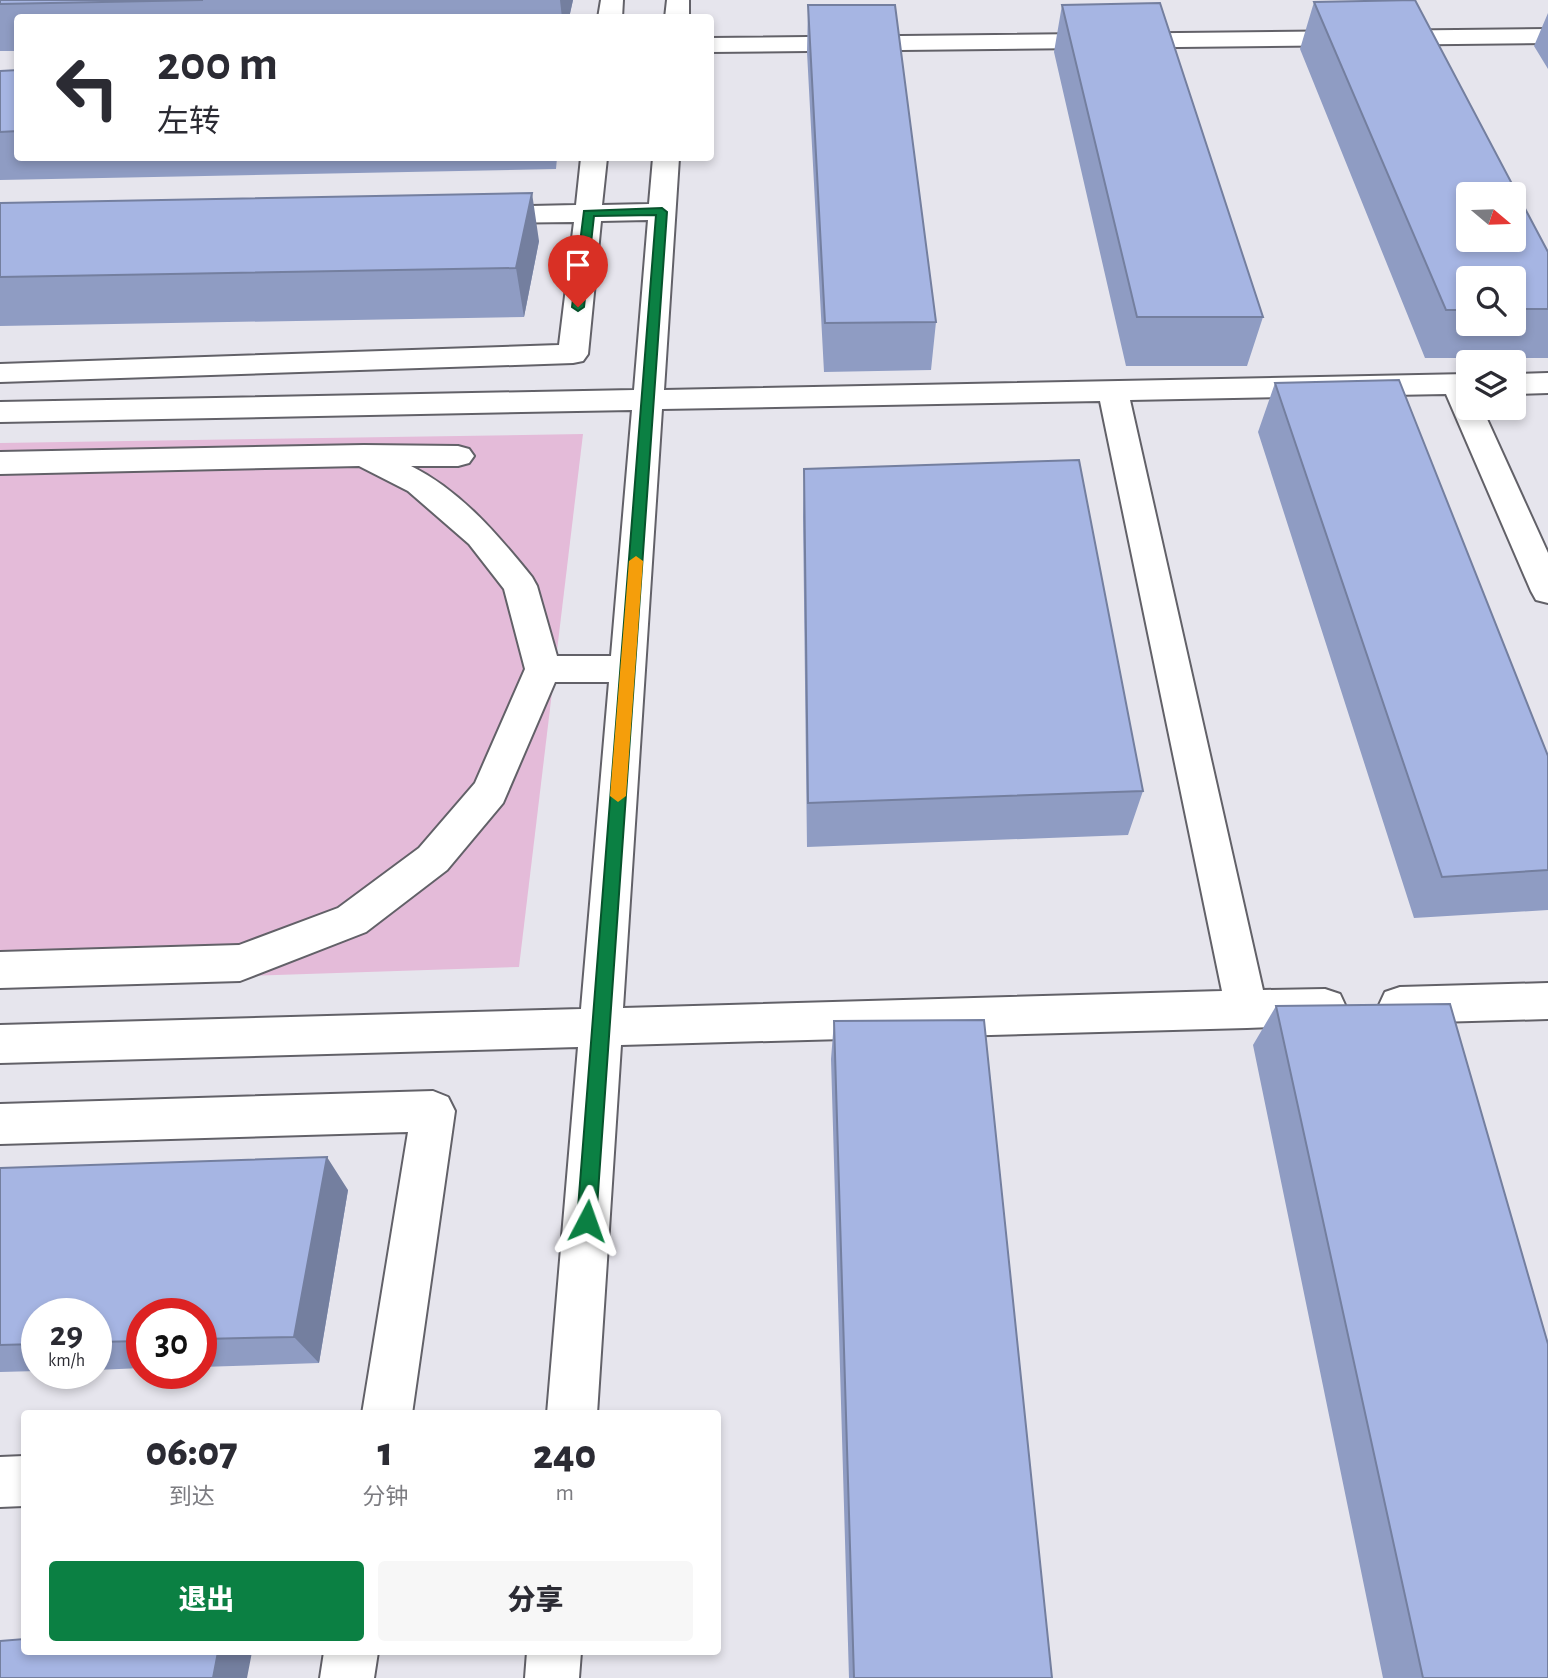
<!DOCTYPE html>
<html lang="zh">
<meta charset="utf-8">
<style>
:root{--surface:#fff;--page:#f7f7f7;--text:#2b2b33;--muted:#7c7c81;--accent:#0b8043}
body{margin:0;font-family:"Alegreya Sans","Noto Sans SC",sans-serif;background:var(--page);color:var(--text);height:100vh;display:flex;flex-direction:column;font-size:26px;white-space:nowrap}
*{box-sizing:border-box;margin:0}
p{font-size:23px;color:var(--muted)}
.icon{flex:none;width:38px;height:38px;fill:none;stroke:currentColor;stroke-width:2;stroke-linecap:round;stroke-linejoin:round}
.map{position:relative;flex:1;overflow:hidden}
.side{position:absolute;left:21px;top:1410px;width:700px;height:245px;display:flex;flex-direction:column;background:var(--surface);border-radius:7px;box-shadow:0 4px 10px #0003}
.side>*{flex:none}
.hud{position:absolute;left:14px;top:14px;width:700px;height:147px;border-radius:7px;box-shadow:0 4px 10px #0003;background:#fff;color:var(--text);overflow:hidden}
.needle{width:46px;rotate:109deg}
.buttons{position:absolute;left:1456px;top:182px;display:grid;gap:14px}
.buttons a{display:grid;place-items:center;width:70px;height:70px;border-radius:7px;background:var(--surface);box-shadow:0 4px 10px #0003;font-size:35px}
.speed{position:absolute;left:21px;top:1298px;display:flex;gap:14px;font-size:35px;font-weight:700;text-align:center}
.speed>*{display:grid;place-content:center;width:91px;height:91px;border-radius:50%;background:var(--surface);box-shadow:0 4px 10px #0003;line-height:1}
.speed small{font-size:18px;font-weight:400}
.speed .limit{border:10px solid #d22;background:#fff;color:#111}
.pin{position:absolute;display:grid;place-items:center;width:60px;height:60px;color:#fff;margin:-72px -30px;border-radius:50% 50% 50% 0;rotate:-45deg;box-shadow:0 0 7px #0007}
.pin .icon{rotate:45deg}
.me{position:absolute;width:77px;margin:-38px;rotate:4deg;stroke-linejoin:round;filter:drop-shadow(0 0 5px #0008)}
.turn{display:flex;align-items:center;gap:24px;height:147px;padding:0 28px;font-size:32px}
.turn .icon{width:91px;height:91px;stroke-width:2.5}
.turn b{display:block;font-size:49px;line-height:60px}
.eta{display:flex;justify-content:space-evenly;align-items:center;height:119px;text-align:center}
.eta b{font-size:42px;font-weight:800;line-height:49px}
.cta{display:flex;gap:14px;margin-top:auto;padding:14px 28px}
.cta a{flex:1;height:80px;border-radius:7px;background:var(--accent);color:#fff;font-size:28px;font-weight:800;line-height:80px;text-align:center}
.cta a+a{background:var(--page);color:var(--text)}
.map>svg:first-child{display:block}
.green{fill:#e4bbd9}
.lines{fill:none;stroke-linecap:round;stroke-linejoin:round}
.minor-casing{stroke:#626168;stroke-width:4}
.minor{fill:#fff;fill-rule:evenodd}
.wall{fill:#8f9cc3;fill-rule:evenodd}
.shaded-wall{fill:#747f9f}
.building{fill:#a6b5e3;stroke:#747f9f;stroke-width:2;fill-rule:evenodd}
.route{fill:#0b8043;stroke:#07532c;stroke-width:2}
.slow{fill:#f59e0b}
</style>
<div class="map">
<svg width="1548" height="1678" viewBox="0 0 1548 1678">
<rect width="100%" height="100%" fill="#e6e5ed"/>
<path class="green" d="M583,434L519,967L0,984V443Z"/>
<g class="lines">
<g class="minor-casing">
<path id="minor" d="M601,0H623L622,18H598Z
M667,0H689V18H665Z
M1548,29V43L710,52V38Z
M581,158H607L602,205L649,204L653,158H679L664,390L1468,374V408H1482L1548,553V603L1536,600L1531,591L1446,394L1130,400L1263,990L1325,989L1340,994L1346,1007L1340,1020L1325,1025L1247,1028L621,1045L597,1414H547L578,1047L0,1063V1025L581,1009L609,682H555L503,803L447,870L366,932L240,981L0,988V952L239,945L338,908L419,848L475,783L525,669L504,589L469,544L408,491L359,466L0,474V452L364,445L458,446L469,449L474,456L469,463L458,466H411C461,491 498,535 532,577L537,586L557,656H611L632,410L0,422V402L634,390L648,220L601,221L588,354L583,361L573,363L0,382V364L559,345L574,222L482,223L473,221L469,215L473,209L482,207L576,205ZM1100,401L1222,991L623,1008L662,409Z
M1548,373V393L1514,394V374Z
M1548,983V1019L1400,1023L1385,1018L1379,1005L1385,992L1400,987Z
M433,1091L448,1097L455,1111L412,1414H362L408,1132L0,1144V1104Z
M24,1456V1506L0,1507V1457Z
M324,1652H378L374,1678H320Z
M527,1652H581L579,1678H525Z"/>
</g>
<use href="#minor" class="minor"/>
</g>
<path class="wall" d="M0,0H573L569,18H18V51H0Z
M1314,2L1548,252V358H1425L1300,49ZM1468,278H1514V324H1468Z
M808,5L936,322L931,370L824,372L807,52Z
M1062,5L1263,317L1247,366H1126L1054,52Z
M1548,13V69L1534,46Z
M18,70V158H557L556,169L0,180V71Z
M0,203L539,241L524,317L0,326Z
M1275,383L1548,756V910L1414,918L1258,432Z
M804,469L1143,791L1128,835L807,847L803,517Z
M1276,1006L1548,1678H1383L1253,1045Z
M834,1021L1052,1678H849L831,1059Z
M0,1168L348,1190L319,1363L201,1367V1314H142V1368L96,1370V1314H37V1371L0,1372Z"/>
<path class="shaded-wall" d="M560,0H573L569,18H562Z
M532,193L539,241L524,317L516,268Z
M327,1157L348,1190L319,1363L294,1337Z
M218,1652H252L247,1678H213Z"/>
<path class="building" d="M0,0H203L0,4Z
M1415,0L1548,252V309H1514V278H1468V310H1446L1314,2ZM1468,194H1514V240H1468Z
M1160,3L1263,317H1137L1062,5Z
M808,5H895L936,322L825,323Z
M18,70V131L0,132V71Z
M532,193L516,268L0,277V203Z
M1399,380L1548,756V870L1442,877L1275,383Z
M1079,460L1143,791L808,803L804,469Z
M1450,1004L1548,1344V1678H1423L1276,1006Z
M984,1020L1052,1678H854L834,1021Z
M327,1157L294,1337L201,1339V1314H142V1341L96,1342V1314H37V1344L0,1345V1168Z
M24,1639V1652H218L213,1678H0V1641Z"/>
<path class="route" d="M662,208L667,212L596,1221L593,1227L587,1230L580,1227L577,1221L656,215L594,216L584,307L578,311L572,307L584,211Z"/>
<path class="slow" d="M636,556L643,561L626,796L618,802L610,796L629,561Z"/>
</svg>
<div class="buttons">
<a><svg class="needle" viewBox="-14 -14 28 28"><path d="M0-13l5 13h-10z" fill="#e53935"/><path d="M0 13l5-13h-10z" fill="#7c7c81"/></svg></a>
<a><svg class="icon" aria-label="search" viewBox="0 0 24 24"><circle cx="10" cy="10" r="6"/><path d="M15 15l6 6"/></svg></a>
<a><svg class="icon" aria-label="layers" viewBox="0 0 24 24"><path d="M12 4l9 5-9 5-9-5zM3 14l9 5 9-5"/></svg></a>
</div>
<div class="speed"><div>29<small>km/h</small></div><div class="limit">30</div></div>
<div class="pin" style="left:578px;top:307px;background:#d93025"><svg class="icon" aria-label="arrive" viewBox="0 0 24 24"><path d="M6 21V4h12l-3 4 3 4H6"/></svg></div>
<svg class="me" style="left:587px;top:1221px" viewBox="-20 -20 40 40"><path d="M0-17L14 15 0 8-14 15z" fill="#0b8043" stroke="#fff" stroke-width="4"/></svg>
<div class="hud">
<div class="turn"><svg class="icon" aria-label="left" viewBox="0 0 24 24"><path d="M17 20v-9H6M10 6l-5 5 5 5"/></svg><div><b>200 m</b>左转</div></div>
</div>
<section class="side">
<div class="eta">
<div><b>06:07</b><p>到达</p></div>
<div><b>1</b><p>分钟</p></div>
<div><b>240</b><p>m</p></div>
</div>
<div class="cta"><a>退出</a><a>分享</a></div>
</section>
</div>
